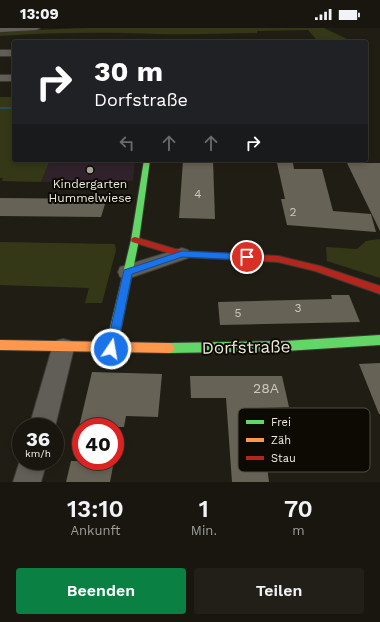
<!DOCTYPE html>
<html lang="de">
<meta charset="utf-8">
<style>
:root{--surface:#18160f;--page:#211f18;--text:#f1f3f6;--muted:#9f9f9e;--line:#36352f;--accent:#0b8043}
body{margin:0;font-family:"Work Sans",sans-serif;background:var(--page);color:var(--text);height:100vh;display:flex;flex-direction:column;font-size:15px;white-space:nowrap}
*{box-sizing:border-box;margin:0}
p{font-size:13px;color:var(--muted)}
.icon{flex:none;width:22px;height:22px;fill:none;stroke:currentColor;stroke-width:2;stroke-linecap:round;stroke-linejoin:round}
.map{position:relative;height:454px;overflow:hidden}
.sheet{display:flex;flex-direction:column;background:var(--surface);flex:1}
.sheet>*{flex:none}
.hud{position:absolute;left:12px;top:12px;width:356px;height:122px;border-radius:4px;box-shadow:0 2px 6px #0003,0 0 0 1px var(--line);background:#202124;color:#fff;overflow:hidden}
.speed{position:absolute;left:12px;top:390px;display:flex;gap:8px;font-size:20px;font-weight:700;text-align:center}
.speed>*{display:grid;place-content:center;width:52px;height:52px;border-radius:50%;background:var(--surface);box-shadow:0 2px 6px #0003,0 0 0 1px var(--line);line-height:1}
.speed small{font-size:10px;font-weight:400}
.speed .limit{border:6px solid #d22;background:#fff;color:#111}
.pin{position:absolute;display:grid;place-items:center;width:34px;height:34px;color:#fff;margin:-17px;border:2px solid #fff;border-radius:50%;box-shadow:0 1px 4px #0007}
.me{position:absolute;width:44px;margin:-22px;rotate:12deg;stroke-linejoin:round;filter:drop-shadow(0 0 3px #0008)}
.turn{display:flex;align-items:center;gap:14px;height:84px;padding:0 16px;font-size:18px}
.turn .icon{width:52px;height:52px;stroke-width:2.5}
.turn b{display:block;font-size:28px;line-height:34px}
.lanes{display:flex;align-items:center;height:38px;padding:0 16px;background:#0003;justify-content:center;gap:20px;direction:ltr}
.lanes .off{opacity:.35}
.eta{display:flex;justify-content:space-evenly;align-items:center;height:68px;text-align:center}
.eta b{font-size:24px;font-weight:600;line-height:28px}
.cta{display:flex;gap:8px;margin-top:auto;padding:8px 16px}
.cta a{flex:1;height:46px;border-radius:4px;background:var(--accent);color:#fff;font-size:16px;font-weight:600;line-height:46px;text-align:center}
.cta a+a{background:var(--page);color:var(--text)}
.status{display:flex;justify-content:space-between;align-items:center;height:28px;padding:0 20px;background:var(--surface);direction:ltr}
.status svg{height:11px;fill:currentColor}
.map>svg:first-child{display:block}
.education{fill:#30222a}
.green{fill:#343816}
.lines{fill:none;stroke-linecap:round;stroke-linejoin:round}
.stream{fill:#254b61;fill-rule:evenodd}
.building{fill:#666255}
.street-casing{stroke:#3b3932;stroke-width:2}
.fast-casing{stroke:#3b3932;stroke-width:2}
.slow-casing{stroke:#3b3932;stroke-width:2}
.jam-casing{stroke:#3b3932;stroke-width:2}
.street{fill:#605e56;fill-rule:evenodd}
.fast{fill:#63d668;fill-rule:evenodd}
.slow{fill:#ff974d;fill-rule:evenodd}
.jam{fill:#b3261e;fill-rule:evenodd}
.route{fill:#1a73e8;stroke:#114b97}
.poi-dot{fill:#a6a398;stroke:#0d0a04;stroke-width:1.5}
.labels{text-anchor:middle;dominant-baseline:central;stroke-width:4;stroke-linejoin:round;paint-order:stroke}
.far-poi-label{font-size:12px;fill:#eeeadf;stroke:#0d0a04}
.number-label{font-size:12px;fill:#ccc8bc}
.near-number-label{font-size:14px;fill:#ccc8bc}
.near-street-label{font-size:17px;fill:#eeeadf;stroke:#0d0a04}
.key{fill:#0d0a04;stroke:#504d46;stroke-width:1}
.key-label{font-size:11px;fill:#eeeadf}
</style>
<div class="status"><b>13:09</b><svg viewBox="0 0 49 12"><path d="M0 12V9h3v3zM5 12V6h3v6zM10 12V3h3v9zM15 12V0h3v12zM26 1h20v11H26zM47 4h2v5h-2z"/></svg></div>
<div class="map">
<svg width="380" height="454" viewBox="0 0 380 454">
<rect width="100%" height="100%" fill="#201e14"/>
<path class="education" d="M50,132H135L133,153L41,154Z"/>
<path class="green" d="M87,0H324L353,14H335L332,11H316L308,2L257,3V5C225,5 192,7 160,6C106,4 54,4 0,8V5H7L8,3Z
M0,69H14V132H50L41,154L2,153L3,150H0Z
M380,211V250L327,233L326,219L357,221L366,213Z
M0,214L115,216L116,222L102,275H85L89,260L0,257Z"/>
<g class="lines">
<path class="stream" d="M0,79H14V81H0Z"/>
</g>
<path class="building" d="M183,132H213L215,191L179,190Z
M277,135H293L294,141H322L333,183L371,186L376,204L287,197L281,171H285Z
M347,135H380V203Z
M0,170L106,171L105,173H106L101,189L0,188Z
M331,267H349L360,294L220,297L218,274L332,271Z
M380,335V386H379L359,336Z
M92,344L162,346L158,389L126,388L124,399H79Z
M190,348H282L289,379L259,380L269,454H232L226,370H191Z
M71,433H114L110,454H66Z"/>
<g class="lines">
<g class="street-casing">
<path id="street" d="M0,0H40L36,2L0,4Z
M0,22H14V28H0Z
M0,47H14V53H0Z
M182,220L188,222L191,226L188,230L127,251L120,249L118,244L120,239Z
M63,311L71,313L74,320L55,399H29L52,320L55,313Z
M21,429V433H47L41,454H13Z"/>
</g>
<g class="fast-casing">
<path id="fast" d="M144,132H150L139,212L117,321L115,324L111,326L107,324L105,321L131,212Z
M380,307V317L285,323L169,325L165,323L163,320L165,317L169,315L285,313Z"/>
</g>
<g class="slow-casing">
<path id="slow" d="M0,312L169,315L173,317L175,320L173,323L169,325L0,322Z"/>
</g>
<g class="jam-casing">
<path id="jam" d="M135,209L182,223L278,228L320,238L380,258V266L315,243L278,234L182,229L132,214L131,212L132,210Z"/>
</g>
<use href="#street" class="street"/>
<use href="#fast" class="fast"/>
<use href="#slow" class="slow"/>
<use href="#jam" class="jam"/>
</g>
<path class="route" d="M182,223L247,226L251,229L247,232L182,229L132,246L117,321L115,324L111,326L107,324L106,321L124,242Z"/>
<circle class="poi-dot" cx="90" cy="142" r="4"/>
<g class="labels">
<g class="far-poi-label">
<text x="90" y="156">Kindergarten<tspan x="90" dy="14">Hummelwiese</tspan></text>
</g>
<g class="number-label">
<text x="198" y="166">4</text>
<text x="293" y="184">2</text>
<text x="298" y="280">3</text>
<text x="238" y="285">5</text>
</g>
<g class="near-number-label">
<text x="266" y="360">28A</text>
</g>
<g class="near-street-label">
<text transform="translate(246 319) rotate(-1)">Dorfstraße</text>
</g>
</g>
<rect x="238" y="380" width="132" height="64" rx="6" class="key"/>
<rect x="246" y="392" width="18" height="4" fill="#63d668"/>
<rect x="246" y="410" width="18" height="4" fill="#ff974d"/>
<rect x="246" y="428" width="18" height="4" fill="#b3261e"/>
<g class="key-label">
<text x="271" y="398">Frei</text>
<text x="271" y="416">Zäh</text>
<text x="271" y="434">Stau</text>
</g>
</svg>
<div class="speed"><div>36<small>km/h</small></div><div class="limit">40</div></div>
<div class="pin" style="left:247px;top:229px;background:#d93025"><svg class="icon" aria-label="arrive" viewBox="0 0 24 24"><path d="M6 21V4h12l-3 4 3 4H6"/></svg></div>
<svg class="me" style="left:111px;top:321px" viewBox="-20 -20 40 40"><circle r="17" fill="#1a73e8" stroke="#fff" stroke-width="3"/><path d="M0-11L8 9 0 5-8 9z" fill="#fff"/></svg>
<div class="hud">
<div class="turn"><svg class="icon" aria-label="right" viewBox="0 0 24 24"><path d="M7 20v-9h11M14 6l5 5-5 5"/></svg><div><b>30 m</b>Dorfstraße</div></div>
<div class="lanes"><svg class="icon off" aria-label="left" viewBox="0 0 24 24"><path d="M17 20v-9H6M10 6l-5 5 5 5"/></svg><svg class="icon off" aria-label="ahead" viewBox="0 0 24 24"><path d="M12 20V5M6 11l6-6 6 6"/></svg><svg class="icon off" aria-label="ahead" viewBox="0 0 24 24"><path d="M12 20V5M6 11l6-6 6 6"/></svg><svg class="icon" aria-label="right" viewBox="0 0 24 24"><path d="M7 20v-9h11M14 6l5 5-5 5"/></svg></div>
</div>
</div>
<section class="sheet">
<div class="eta">
<div><b>13:10</b><p>Ankunft</p></div>
<div><b>1</b><p>Min.</p></div>
<div><b>70</b><p>m</p></div>
</div>
<div class="cta"><a>Beenden</a><a>Teilen</a></div>
</section>
